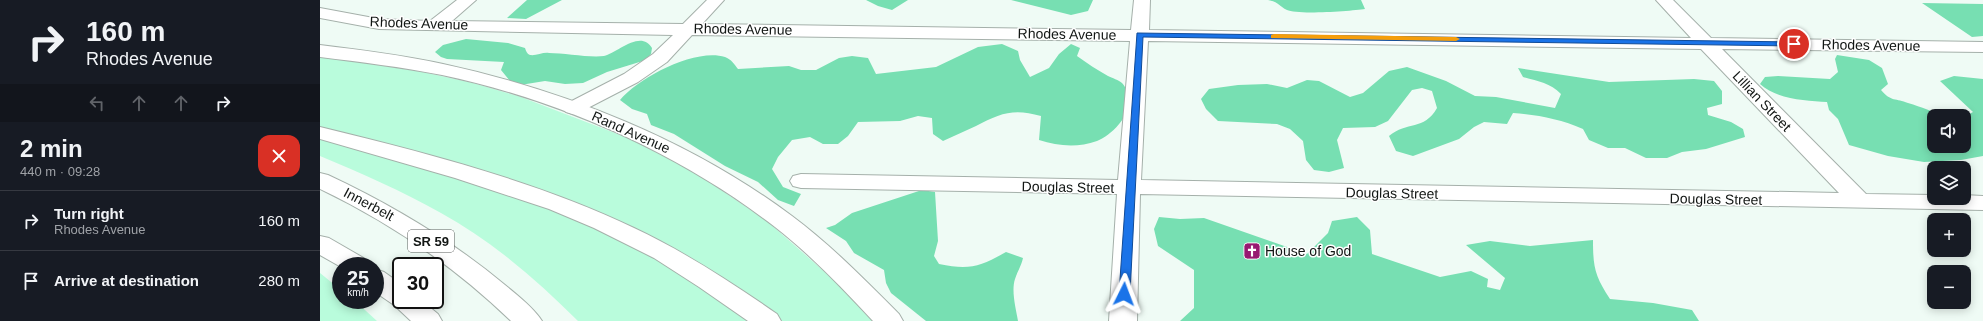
<!DOCTYPE html>
<meta charset="utf-8">
<style>
:root{--surface:#171b24;--page:#242831;--text:#f1f3f6;--muted:#9ea1a6;--line:#363941}
body{margin:0;font-family:Helvetica,sans-serif;background:var(--page);color:var(--text);height:100vh;display:flex;flex-direction:column;font-size:15px;white-space:nowrap}
*{box-sizing:border-box;margin:0}
p{font-size:13px;color:var(--muted)}
.icon{flex:none;width:22px;height:22px;fill:none;stroke:currentColor;stroke-width:2;stroke-linecap:round;stroke-linejoin:round}
.map{position:relative;flex:1;overflow:hidden}
.sheet{display:flex;flex-direction:column;background:var(--surface);width:320px}
.sheet>*{flex:none}
.top-card{background:#171b24;color:var(--text);overflow:hidden}
.tools{position:absolute;left:1607px;top:109px;display:grid;gap:8px}
.tools a{display:grid;place-items:center;width:44px;height:44px;border-radius:8px;background:var(--surface);box-shadow:0 2px 10px #0003;font-size:20px}
.speed{position:absolute;left:12px;top:257px;display:flex;gap:8px;font-size:20px;font-weight:700;text-align:center}
.speed>*{display:grid;place-content:center;width:52px;height:52px;border-radius:50%;background:var(--surface);box-shadow:0 2px 10px #0003;line-height:1}
.speed small{font-size:10px;font-weight:400}
.speed .limit{border:2px solid #111;border-radius:6px;background:#fff;color:#111}
.pin{position:absolute;display:grid;place-items:center;width:34px;height:34px;color:#fff;margin:-17px;border:2px solid #fff;border-radius:50%;box-shadow:0 1px 4px #0007}
.me{position:absolute;width:44px;margin:-22px;rotate:3deg;stroke-linejoin:round;filter:drop-shadow(0 0 3px #0008)}
.turn{display:flex;align-items:center;gap:14px;height:84px;padding:0 20px;font-size:18px}
.turn .icon{width:52px;height:52px;stroke-width:2.5}
.turn b{display:block;font-size:28px;line-height:34px}
.lanes{display:flex;align-items:center;height:38px;padding:0 20px;background:#0003;justify-content:center;gap:20px;direction:ltr}
.lanes .off{opacity:.35}
.round{display:grid;place-items:center;flex:none;width:42px;height:42px;border-radius:12px;background:var(--page)}
.head{display:flex;align-items:center;justify-content:space-between;height:68px;padding:0 20px}
h1{font-size:24px;font-weight:700;line-height:30px}
ul{padding:0;list-style:none}
li{display:flex;align-items:center;gap:12px;height:60px;padding:0 20px;border-top:1px solid var(--line)}
li div{flex:1}
li b{display:block;font-size:15px}
li em{font-style:normal}
main{display:flex;flex:1;min-height:0}
.map>svg:first-child{display:block}
.green{fill:#b9fcdc}
.forest{fill:#77dfb2}
.lines{fill:none;stroke-linecap:round;stroke-linejoin:round}
.minor-casing{stroke:#a5b0aa;stroke-width:2}
.major-casing{stroke:#a5b0aa;stroke-width:2}
.highway-casing{stroke:#a5b0aa;stroke-width:2}
.minor{fill:#fff;fill-rule:evenodd}
.major{fill:#fff;fill-rule:evenodd}
.highway{fill:#fff;fill-rule:evenodd}
.route{fill:#1a73e8;stroke:#114b97}
.slow{fill:#f59e0b}
.labels{text-anchor:middle;dominant-baseline:central;stroke-width:3;stroke-linejoin:round;paint-order:stroke}
.shield{fill:#fff;stroke:#595c5a;stroke-width:1}
.shield-label{font-size:13px;font-weight:bold;fill:#121614}
.street-label{font-size:14px;fill:#121614;stroke:#fff}
.poi-label{font-size:14px;fill:#121614;stroke:#fff;text-anchor:start}
</style>
<main>
<section class="sheet">
<div class="top-card">
<div class="turn"><svg class="icon" aria-label="right" viewBox="0 0 24 24"><path d="M7 20v-9h11M14 6l5 5-5 5"/></svg><div><b>160 m</b>Rhodes Avenue</div></div>
<div class="lanes"><svg class="icon off" aria-label="left" viewBox="0 0 24 24"><path d="M17 20v-9H6M10 6l-5 5 5 5"/></svg><svg class="icon off" aria-label="ahead" viewBox="0 0 24 24"><path d="M12 20V5M6 11l6-6 6 6"/></svg><svg class="icon off" aria-label="ahead" viewBox="0 0 24 24"><path d="M12 20V5M6 11l6-6 6 6"/></svg><svg class="icon" aria-label="right" viewBox="0 0 24 24"><path d="M7 20v-9h11M14 6l5 5-5 5"/></svg></div>
</div>
<div class="head"><div><h1>2 min</h1><p>440 m · 09:28</p></div><a class="round" style="background:#d93025;color:#fff"><svg class="icon" aria-label="close" viewBox="0 0 24 24"><path d="M6 6l12 12M18 6L6 18"/></svg></a></div>
<ul>
<li><svg class="icon" aria-label="right" viewBox="0 0 24 24"><path d="M7 20v-9h11M14 6l5 5-5 5"/></svg><div><b>Turn right</b><p>Rhodes Avenue</p></div><em>160 m</em></li>
<li><svg class="icon" aria-label="arrive" viewBox="0 0 24 24"><path d="M6 21V4h12l-3 4 3 4H6"/></svg><div><b>Arrive at destination</b></div><em>280 m</em></li>
</ul>
</section>
<div class="map">
<svg width="1663" height="321" viewBox="0 0 1663 321">
<rect width="100%" height="100%" fill="#effbf5"/>
<path class="green" d="M0,56L103,72L153,83L201,97L308,138L376,173L447,221L524,289L556,321H459L174,176L0,127Z
M0,138C97,166 197,190 288,233C340,257 386,290 433,321H258C217,280 172,241 121,213C82,191 41,173 0,156Z
M0,273L21,290V300H34L57,321H0Z"/>
<path class="forest" d="M207,0H242L206,19L187,18Z
M546,0H588L572,10L558,6Z
M691,0H773L768,11L751,15Z
M948,0H1041L1045,9C1032,11 977,15 967,10C959,6 959,2 948,0Z
M1602,3L1663,4V36L1652,37Z
M146,39L188,43L205,48C206,51 207,54 210,55C216,56 223,52 229,53C244,53 270,58 284,56C297,53 321,29 332,48L331,54L326,60L287,72L263,83L245,84L225,81L194,86L181,70L184,62L127,59L121,57L115,52L123,45Z
M682,44L698,51L700,60L710,77L729,68L739,54L751,44L760,48L757,56C767,63 777,70 788,76C792,78 799,80 802,83C821,104 797,133 777,141C757,148 738,146 719,140L721,116C694,108 680,113 656,126C645,131 634,136 623,141L613,134L612,118L598,116L580,121L538,122L528,136L518,144H503L490,137L472,140L458,157L452,169L463,187L481,194L474,206L458,200L438,182L405,166L354,134L331,125L327,114L312,109L300,100C319,78 374,48 405,57C411,59 415,65 418,69L469,66L481,70H496L519,58L532,56L548,58L556,74L616,67L658,47Z
M1517,55L1549,60L1562,68L1568,84L1561,90C1571,102 1576,98 1588,103C1602,107 1612,112 1627,116H1614V146H1644V117L1653,112L1620,81L1634,76L1663,79V156L1641,160L1604,162L1568,156L1529,145L1518,119L1509,110L1507,102C1486,101 1456,99 1440,84L1445,77L1458,76L1510,79L1518,72L1515,59Z
M1087,67L1126,81L1155,96L1176,97L1235,108L1241,94C1230,83 1218,81 1203,77L1198,68L1289,82L1374,79L1394,81L1402,91V104L1387,108L1388,115L1411,122L1423,129L1425,137L1386,149L1362,152L1347,158H1326L1305,148H1288L1269,140L1263,129C1240,119 1218,115 1193,113L1187,124L1164,122L1154,127L1139,139L1093,156L1076,151L1069,136C1087,121 1104,131 1117,108L1112,91L1102,88L1092,90L1068,121L1055,127L1023,128L1017,140L1024,168L1009,172L994,170L986,160L983,141L970,129L957,124L898,121L886,109L881,99L889,89L918,85L947,84L967,88L987,80L999,81L1030,97L1043,93L1069,71Z
M602,190L615,192L618,241L614,256L619,264C649,270 660,267 686,252L703,258C701,267 697,272 695,279C691,291 696,309 698,321H606L571,293L566,283L564,270L534,253L526,241L506,228L515,225L532,213Z
M839,217L860,219L884,218L987,254L1008,233L1012,221L1037,217L1050,230L1052,254L1120,277L1151,271L1168,279L1167,287L1180,290L1185,278L1146,245L1170,241L1210,246L1273,240C1273,268 1275,276 1290,299L1333,303L1372,310L1379,321H860L874,308V270L838,246L834,229Z"/>
<g class="lines">
<g class="minor-casing">
<path id="minor" d="M137,0H156L132,21L363,24L387,0H404L382,24L811,30L814,0H830L829,30L1371,38L1336,0H1353L1391,38L1663,42V52L1402,49L1546,194L1614,195V198H1644V195L1663,196V210L820,194L817,321H789L797,194L481,188L473,186L470,181L473,176L481,174L798,180L810,41L372,35L347,62L318,82L260,112L253,114L246,112L243,108L246,104L304,74L333,54L353,35L59,29L0,18V8L59,19L110,21ZM828,41L1381,49L1519,193L821,180Z"/>
</g>
<g class="major-casing">
<path id="major" d="M0,45C41,50 82,55 123,64C247,91 370,140 472,216C511,245 545,280 579,314L583,321H553C522,288 491,255 455,227C359,153 240,100 122,75C81,67 41,62 0,57Z"/>
</g>
<g class="highway-casing">
<path id="highway" d="M0,127C103,152 219,182 314,228C365,252 411,282 457,314L461,321H428L379,287L334,258L274,228L229,209L135,178L0,139Z
M0,173L8,175C72,205 131,240 185,285C197,295 213,307 222,321H191C134,266 71,223 0,189Z
M0,236L9,238L47,260L51,266L21,267L0,255Z
M55,269L64,272L81,284V300H101L118,314L122,321H91L74,305L55,292Z"/>
</g>
<use href="#minor" class="minor"/>
<use href="#major" class="major"/>
<use href="#highway" class="highway"/>
</g>
<path class="route" d="M817,33L1474,42L1477,44L1474,46L823,37L810,294L804,297L799,294Z"/>
<path class="slow" d="M954,34L1136,37L1140,39L1136,41L951,38V35Z"/>
<defs>
<g id="church-square" transform="scale(0.9)"><rect x="-9" y="-9" width="18" height="18" rx="4" fill="#971971" stroke="#fff"/><path d="M-1.2-6h2.4v3.5h3.3v2.4h-3.3V6h-2.4V-.1h-3.3v-2.4h3.3Z" fill="#fff"/></g>
</defs>
<g fill-rule="evenodd">
<use href="#church-square" x="932" y="251"/>
</g>
<g class="labels">
<rect class="shield" x="88" y="230" width="46" height="22" rx="3"/>
<g class="shield-label">
<text x="111" y="241">SR 59</text>
</g>
<g class="street-label">
<text transform="translate(99 23) rotate(2)">Rhodes Avenue</text>
<text transform="translate(423 29) rotate(1)">Rhodes Avenue</text>
<text transform="translate(747 34) rotate(1)">Rhodes Avenue</text>
<text transform="translate(1551 45) rotate(1)">Rhodes Avenue</text>
<text transform="translate(1442 101) rotate(46)">Lillian Street</text>
<text transform="translate(311 132) rotate(24)">Rand Avenue</text>
<text transform="translate(748 187) rotate(1)">Douglas Street</text>
<text transform="translate(1072 193) rotate(1)">Douglas Street</text>
<text transform="translate(1396 199) rotate(1)">Douglas Street</text>
<text transform="translate(49 204) rotate(28)">Innerbelt</text>
</g>
<g class="poi-label">
<text x="945" y="251">House of God</text>
</g>
</g>
</svg>
<div class="tools">
<a><svg class="icon" aria-label="sound" viewBox="0 0 24 24"><path d="M4 9h4l5-4v14l-5-4H4zM17 9q2 3 0 6"/></svg></a>
<a><svg class="icon" aria-label="layers" viewBox="0 0 24 24"><path d="M12 4l9 5-9 5-9-5zM3 14l9 5 9-5"/></svg></a>
<a>+</a>
<a>−</a>
</div>
<div class="speed"><div>25<small>km/h</small></div><div class="limit">30</div></div>
<div class="pin" style="left:1474px;top:44px;background:#d93025"><svg class="icon" aria-label="arrive" viewBox="0 0 24 24"><path d="M6 21V4h12l-3 4 3 4H6"/></svg></div>
<svg class="me" style="left:804px;top:294px" viewBox="-20 -20 40 40"><path d="M0-17L14 15 0 8-14 15z" fill="#1a73e8" stroke="#fff" stroke-width="4"/></svg>
</div>
</main>
